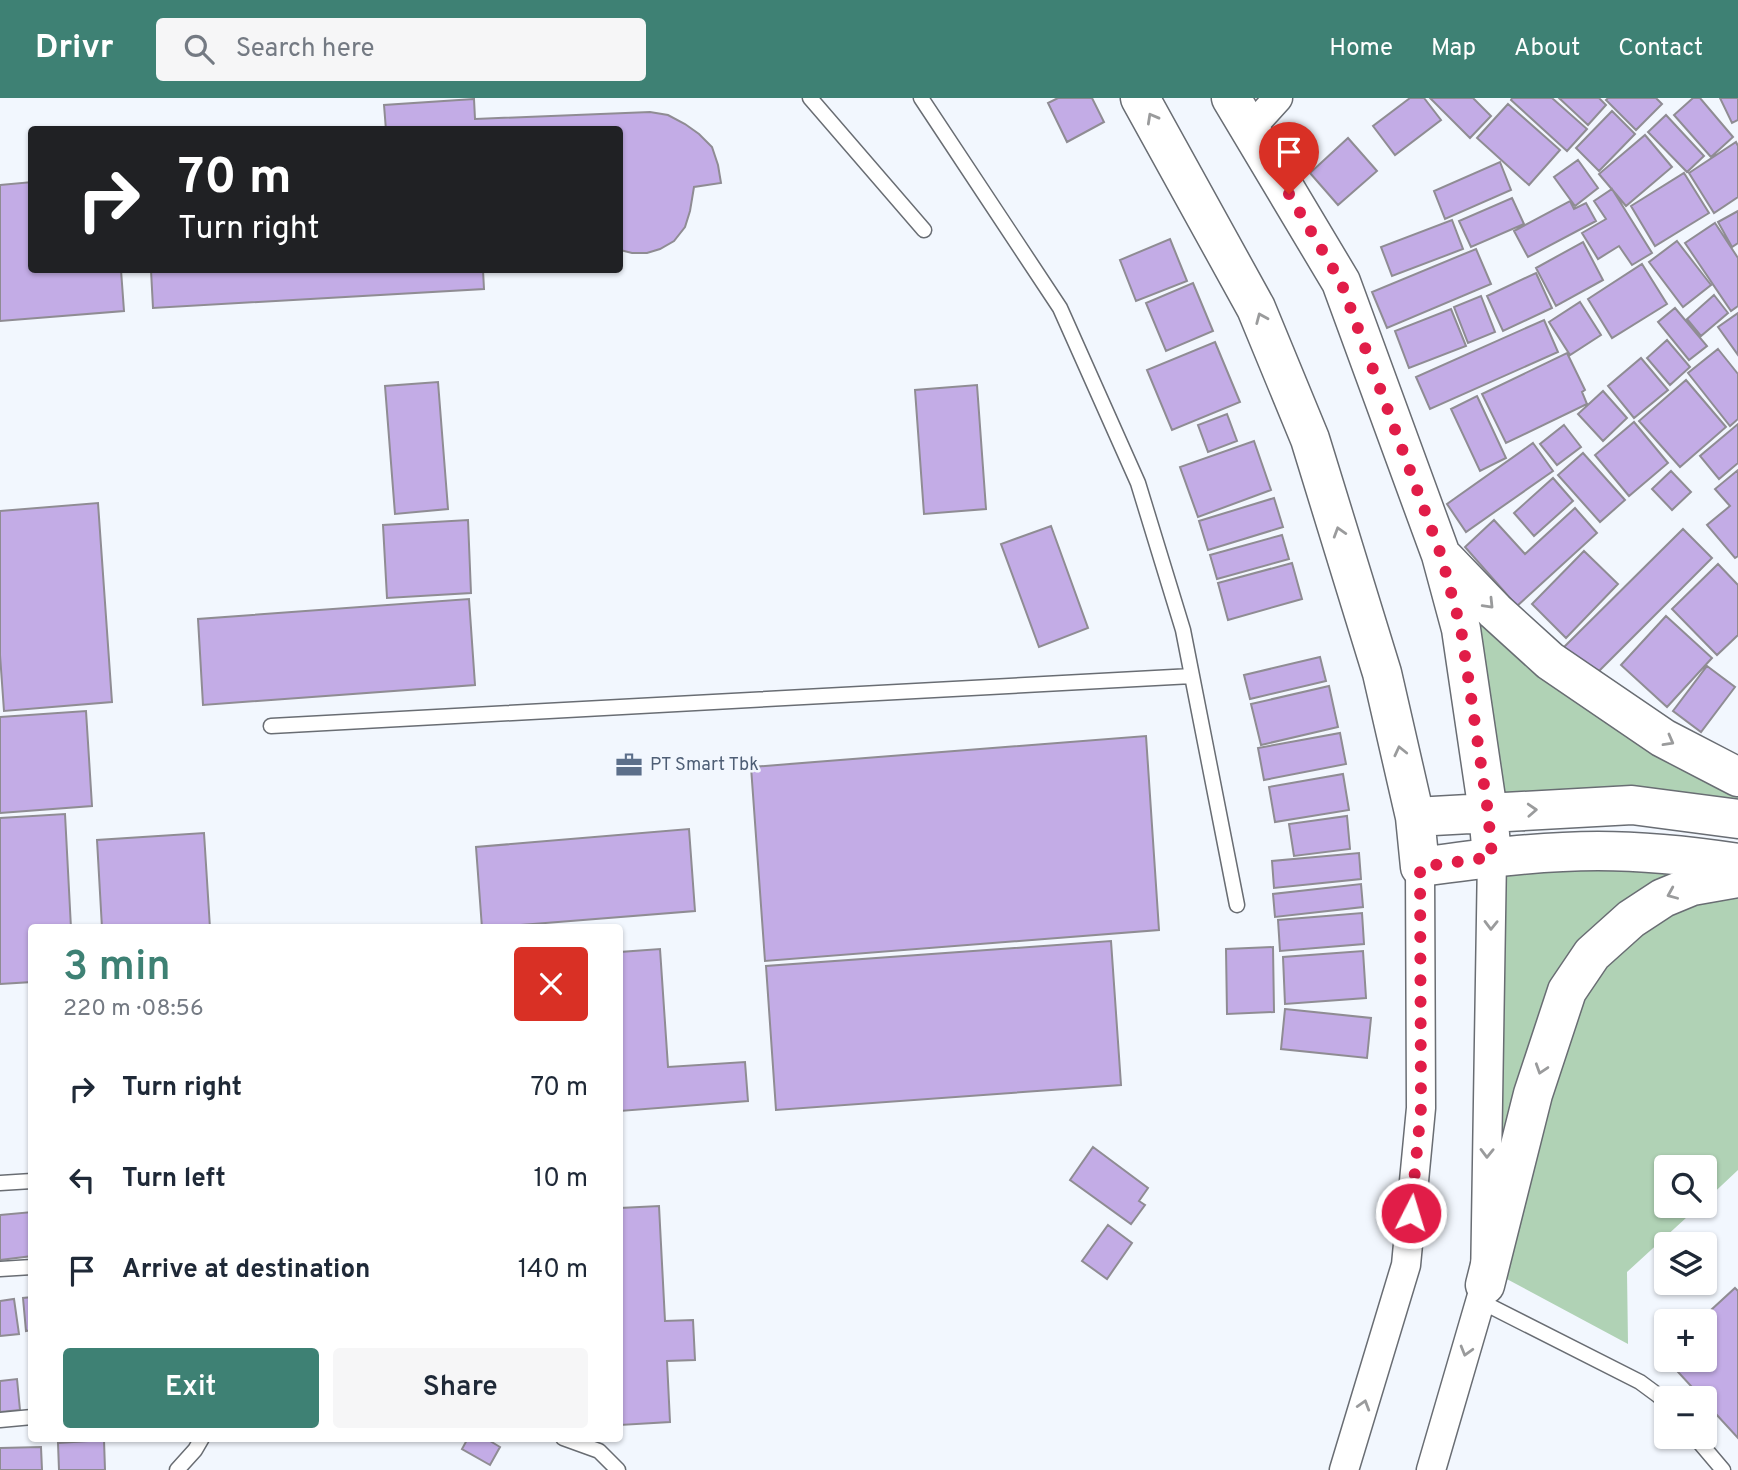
<!DOCTYPE html>
<meta charset="utf-8">
<style>
:root{--surface:#fff;--page:#f6f6f7;--text:#1f2937;--muted:#747a83;--accent:#3e8174}
body{margin:0;font-family:Overpass,sans-serif;background:var(--page);color:var(--text);height:100vh;display:flex;flex-direction:column;font-size:26px;white-space:nowrap}
*{box-sizing:border-box;margin:0}
p{font-size:23px;color:var(--muted)}
.icon{flex:none;width:38px;height:38px;fill:none;stroke:currentColor;stroke-width:2;stroke-linecap:round;stroke-linejoin:round}
.map{position:relative;flex:1;overflow:hidden}
.drawer{position:absolute;left:28px;top:826px;width:595px;height:518px;display:flex;flex-direction:column;background:var(--surface);border-radius:7px;box-shadow:0 2px 5px #0004}
.drawer>*{flex:none}
.banner{position:absolute;left:28px;top:28px;width:595px;height:147px;border-radius:7px;box-shadow:0 2px 5px #0004;background:#202124;color:#fff;overflow:hidden}
.controls{position:absolute;left:1654px;top:1057px;display:grid;gap:14px}
.controls a{display:grid;place-items:center;width:63px;height:63px;border-radius:7px;background:var(--surface);box-shadow:0 2px 5px #0004;font-size:35px}
.pin{position:absolute;display:grid;place-items:center;width:60px;height:60px;color:#fff;margin:-72px -30px;border-radius:50% 50% 50% 0;rotate:-45deg;box-shadow:0 0 7px #0007}
.pin .icon{rotate:45deg}
.me{position:absolute;width:77px;margin:-38px;rotate:5deg;stroke-linejoin:round;filter:drop-shadow(0 0 5px #0008)}
.turn{display:flex;align-items:center;gap:24px;height:147px;padding:0 35px;font-size:32px}
.turn .icon{width:91px;height:91px;stroke-width:2.5}
.turn b{display:block;font-size:49px;line-height:60px}
.round{display:grid;place-items:center;flex:none;width:74px;height:74px;border-radius:7px;background:var(--page)}
.summary{display:flex;align-items:center;justify-content:space-between;height:119px;padding:0 35px}
h1{font-size:42px;font-weight:600;line-height:52px;color:var(--accent)}
.cta{display:flex;gap:14px;margin-top:auto;padding:14px 35px}
.cta a{flex:1;height:80px;border-radius:7px;background:var(--accent);color:#fff;font-size:28px;font-weight:600;line-height:80px;text-align:center}
.cta a+a{background:var(--page);color:var(--text)}
ul{padding:0;list-style:none}
li{display:flex;align-items:center;gap:21px;height:91px;padding:0 35px}
li div{flex:1}
li b{display:block;font-size:26px}
li em{font-style:normal}
header{display:flex;align-items:center;gap:42px;box-sizing:border-box;height:98px;padding:0 35px;background:var(--accent);color:#fff}
header strong{font-size:33px}
nav{display:flex;gap:38px;margin-inline-start:auto;font-size:24px}
.search{width:490px;height:63px;background:var(--page);display:flex;align-items:center;gap:18px;box-sizing:border-box;padding:0 24px;border-radius:7px;color:var(--muted);font-size:26px}
.map>svg:first-child{display:block}
.green{fill:#b0d2b5}
.building{fill:#c3ace6;stroke:#8f8c93;stroke-width:2}
.lines{fill:none;stroke-linecap:round;stroke-linejoin:round}
.service-casing{stroke:#696d73;stroke-width:17}
.minor-casing{stroke:#696d73;stroke-width:31}
.primary-casing{stroke:#696d73;stroke-width:41}
.service{stroke:#fff;stroke-width:14}
.minor{stroke:#fff;stroke-width:28}
.primary{stroke:#fff;stroke-width:38}
.oneway{stroke:#9a9b9c}
.route{stroke:#e11d48;stroke-width:12;stroke-dasharray:0 21.6}
.labels{text-anchor:middle;dominant-baseline:central;stroke-width:5;stroke-linejoin:round;paint-order:stroke}
.service-label{font-size:18px;fill:#4e5e75;stroke:#f2f7fe;text-anchor:start}
</style>
<header>
<strong>Drivr</strong>
<div class="search"><svg class="icon" aria-label="search" viewBox="0 0 24 24"><circle cx="10" cy="10" r="6"/><path d="M15 15l6 6"/></svg>Search here</div>
<nav><a>Home</a><a>Map</a><a>About</a><a>Contact</a></nav>
</header>
<div class="map">
<svg width="1738" height="1372" viewBox="0 0 1738 1372">
<rect width="100%" height="100%" fill="#f2f7fe"/>
<path class="green" d="M1441,457L1738,682V734L1488,714Z
M1492,759L1738,769V1072L1705,1103L1704,1069H1666V1108H1699L1627,1174L1628,1246L1503,1179L1485,1187Z"/>
<path class="building" d="M1058,0H1092L1104,24L1067,44L1048,5Z
M1410,0H1424L1441,22L1395,57L1373,28Z
M1430,0H1473L1491,18L1470,40Z
M1512,0H1552L1587,31L1567,53L1511,2Z
M1559,0H1599L1606,7L1588,27Z
M1608,0H1656L1662,6L1636,32L1606,2Z
M1693,0H1700L1733,39L1711,59L1674,17Z
M1720,0H1738V22L1732,25Z
M474,1L475,21L650,14L668,17L685,26L699,36L712,49L718,67L721,85L694,89L690,113L685,129L674,143L660,151L647,155H632L620,152V32H386L384,7Z
M1508,6L1560,52L1529,87L1477,40Z
M1612,13L1635,36L1599,73L1576,50Z
M1666,17L1704,58L1687,74L1648,34Z
M1645,37L1672,69L1626,108L1599,76Z
M1348,40L1377,73L1338,107L1310,75Z
M1736,44L1738,48V99L1714,115L1689,75Z
M1578,62L1598,90L1575,108L1554,79Z
M1500,64L1511,92L1445,121L1434,93Z
M1684,75L1709,115L1655,148L1631,108Z
M32,84V172H121L124,213L0,223V87Z
M1612,91L1652,155L1632,167L1619,148L1598,161L1582,135L1606,121L1594,103Z
M1512,100L1524,126L1471,149L1459,123Z
M1570,103L1574,111L1586,105L1596,123L1528,159L1514,133Z
M1738,113V145L1732,149L1718,124Z
M1452,122L1463,151L1392,178L1381,149Z
M1715,125L1738,160V208L1731,213L1685,145Z
M1170,141L1187,183L1136,203L1120,162Z
M1677,143L1711,187L1683,209L1649,164Z
M1583,144L1603,182L1556,208L1536,170Z
M1476,151L1491,186L1387,230L1372,194Z
M1642,166L1667,206L1612,240L1588,201Z
M151,172H483L484,191L153,210Z
M1536,175L1552,210L1503,233L1487,198Z
M1193,185L1213,233L1166,253L1146,205Z
M1714,197L1728,215L1701,238L1687,221Z
M1481,198L1495,234L1468,245L1454,209Z
M1580,204L1601,237L1570,257L1549,224Z
M1675,210L1707,248L1689,262L1658,224Z
M1451,211L1466,248L1409,270L1395,233Z
M1738,215V257L1718,229Z
M1544,222L1558,254L1430,311L1416,279Z
M1667,242L1690,269L1670,287L1647,260Z
M1215,244L1240,304L1172,332L1147,272Z
M1718,251L1738,276V321L1730,328L1688,275Z
M1567,255L1585,292L1582,294L1587,306L1506,345L1482,296Z
M1641,260L1668,292L1634,320L1608,288Z
M1686,282L1726,329L1680,369L1639,323Z
M438,284L448,411L395,416L385,288Z
M977,287L986,411L924,416L915,292Z
M1603,293L1627,320L1603,343L1578,316Z
M1477,298L1506,360L1480,373L1451,311Z
M1227,316L1237,343L1208,354L1198,327Z
M1634,324L1668,365L1629,398L1595,357Z
M1738,326V365L1719,381L1700,358Z
M1564,327L1581,349L1557,367L1540,346Z
M1254,343L1271,392L1198,419L1180,369Z
M1533,345L1553,373L1466,434L1447,406Z
M1583,355L1625,402L1600,424L1558,377Z
M1738,372V458L1735,460L1707,427L1730,408L1715,391Z
M1671,373L1691,394L1672,412L1652,391Z
M1553,380L1573,403L1534,438L1514,415Z
M1274,400L1283,429L1208,452L1199,423Z
M98,405L112,604L4,613L0,557V413Z
M1575,410L1597,435L1517,508L1465,449L1494,422L1525,456Z
M468,422L471,495L387,500L383,427Z
M1051,428L1088,530L1039,549L1001,446Z
M1683,431L1712,460L1591,581L1561,552Z
M1282,437L1289,461L1217,481L1210,457Z
M1584,453L1618,486L1566,540L1532,506Z
M1292,465L1302,501L1228,522L1218,485Z
M1718,466L1738,487V537L1717,557L1672,511Z
M469,501L475,587L203,607L198,521Z
M1666,518L1712,560L1667,609L1621,567Z
M1320,559L1326,583L1250,601L1244,577Z
M1707,568L1735,589L1701,634L1673,613Z
M1329,588L1338,629L1261,647L1251,606Z
M86,613L92,708L0,715V619Z
M1340,635L1346,666L1264,682L1258,650Z
M1146,638L1159,832L765,863L751,669Z
M1343,676L1349,712L1275,724L1269,689Z
M65,716L71,830H32V884L0,886V720Z
M1347,718L1350,751L1294,758L1289,726Z
M689,731L695,813L482,830L476,749Z
M204,735L210,830H102L97,742Z
M1359,755L1361,781L1274,790L1272,763Z
M1361,786L1363,809L1275,819L1273,796Z
M1362,815L1364,846L1280,853L1278,822Z
M1111,843L1121,987L776,1012L766,868Z
M1273,849L1274,914L1227,916L1226,851Z
M660,851L668,969L745,964L748,1003L620,1013V854Z
M1363,853L1366,900L1285,906L1283,859Z
M1285,911L1371,920L1367,960L1281,951Z
M1093,1049L1148,1090L1139,1103L1145,1107L1131,1126L1070,1082Z
M659,1108L665,1223L693,1222L695,1262L667,1263L670,1324L620,1327V1110Z
M32,1114V1158L0,1162V1117Z
M1108,1127L1132,1145L1107,1181L1082,1163Z
M1735,1190L1738,1193V1340L1704,1303V1300H1702L1667,1262H1704V1223H1699Z
M32,1199V1232L26,1233L23,1200Z
M14,1201L19,1236L0,1238V1203Z
M17,1281L20,1312L0,1314V1283Z
M468,1340H485L500,1349L490,1367L462,1351Z
M104,1342L105,1372H59L58,1345Z
M41,1349L42,1372H0V1350Z"/>
<g class="lines">
<g class="service-casing">
<path id="service" d="M810,0L924,132
M921,0L1060,210L1138,385L1183,532L1237,807
M271,628L1192,578
M0,1085L32,1083
M0,1171L32,1169
M1480,1203L1640,1284L1659,1298L1666,1306
M0,1322L32,1319
M1695,1339L1723,1372
M563,1340L599,1353L618,1372
M177,1372L195,1352L202,1340"/>
</g>
<g class="minor-casing">
<path id="minor" d="M1250,31L1278,0
M1344,1372L1406,1167L1421,1010L1420,769
M1431,1372L1485,1187L1492,759"/>
</g>
<g class="primary-casing">
<path id="primary" d="M1140,0L1256,210L1310,341L1382,575L1415,719L1420,769C1479,761 1539,753 1598,753C1645,753 1692,758 1738,765
M1231,0L1341,184L1441,457L1461,531L1488,714L1492,759
M1445,461L1495,513L1550,563L1663,640L1738,679
M1415,719L1632,707L1738,721
M1485,1187L1533,996L1567,893L1592,856L1631,821L1663,800L1692,788L1738,780"/>
</g>
<use href="#service" class="service"/>
<use href="#minor" class="minor"/>
<use href="#primary" class="primary"/>
</g>
<defs><path id="oneway-chevron" d="M-2-3.5L2.5 0L-2 3.5" fill="none" stroke-width="1.6" stroke-linecap="round" stroke-linejoin="round" transform="scale(1.75)"/></defs>
<g class="oneway">
<use href="#oneway-chevron" transform="translate(1152 20) rotate(-119)"/>
<use href="#oneway-chevron" transform="translate(1261 220) rotate(-113)"/>
<use href="#oneway-chevron" transform="translate(1339 434) rotate(-107)"/>
<use href="#oneway-chevron" transform="translate(1489 506) rotate(46)"/>
<use href="#oneway-chevron" transform="translate(1669 643) rotate(29)"/>
<use href="#oneway-chevron" transform="translate(1400 653) rotate(-103)"/>
<use href="#oneway-chevron" transform="translate(1532 712) rotate(-3)"/>
<use href="#oneway-chevron" transform="translate(1672 796) rotate(157)"/>
<use href="#oneway-chevron" transform="translate(1491 827) rotate(91)"/>
<use href="#oneway-chevron" transform="translate(1541 971) rotate(108)"/>
<use href="#oneway-chevron" transform="translate(1487 1055) rotate(91)"/>
<use href="#oneway-chevron" transform="translate(1466 1253) rotate(106)"/>
<use href="#oneway-chevron" transform="translate(1364 1307) rotate(-73)"/>
</g>
<g class="lines">
<path class="route" d="M1289,96L1341,184L1441,457L1461,531L1488,714L1492,759L1420,769L1421,1010L1411,1115"/>
</g>
<defs>
<g id="office-bare" transform="scale(2.1)"><path d="M-6-3h4V-5.5h4V-3h4V5H-6ZM-1-4.5V-3h2v-1.5ZM-6 0V1H6V0Z" fill="#5c6f8a" stroke="#f2f7fe" stroke-width="2.5" paint-order="stroke"/></g>
</defs>
<g fill-rule="evenodd">
<use href="#office-bare" x="629" y="667"/>
</g>
<g class="labels">
<g class="service-label">
<text x="650" y="667">PT Smart Tbk</text>
</g>
</g>
</svg>
<div class="controls">
<a><svg class="icon" aria-label="search" viewBox="0 0 24 24"><circle cx="10" cy="10" r="6"/><path d="M15 15l6 6"/></svg></a>
<a><svg class="icon" aria-label="layers" viewBox="0 0 24 24"><path d="M12 4l9 5-9 5-9-5zM3 14l9 5 9-5"/></svg></a>
<a>+</a>
<a>−</a>
</div>
<div class="pin" style="left:1289px;top:96px;background:#d93025"><svg class="icon" aria-label="arrive" viewBox="0 0 24 24"><path d="M6 21V4h12l-3 4 3 4H6"/></svg></div>
<svg class="me" style="left:1411px;top:1115px" viewBox="-20 -20 40 40"><circle r="17" fill="#e11d48" stroke="#fff" stroke-width="3"/><path d="M0-11L8 9 0 5-8 9z" fill="#fff"/></svg>
<div class="banner">
<div class="turn"><svg class="icon" aria-label="right" viewBox="0 0 24 24"><path d="M7 20v-9h11M14 6l5 5-5 5"/></svg><div><b>70 m</b>Turn right</div></div>
</div>
<section class="drawer">
<div class="summary"><div><h1>3 min</h1><p>220 m · 08:56</p></div><a class="round" style="background:#d93025;color:#fff"><svg class="icon" aria-label="close" viewBox="0 0 24 24"><path d="M6 6l12 12M18 6L6 18"/></svg></a></div>
<ul>
<li><svg class="icon" aria-label="right" viewBox="0 0 24 24"><path d="M7 20v-9h11M14 6l5 5-5 5"/></svg><div><b>Turn right</b></div><em>70 m</em></li>
<li><svg class="icon" aria-label="left" viewBox="0 0 24 24"><path d="M17 20v-9H6M10 6l-5 5 5 5"/></svg><div><b>Turn left</b></div><em>10 m</em></li>
<li><svg class="icon" aria-label="arrive" viewBox="0 0 24 24"><path d="M6 21V4h12l-3 4 3 4H6"/></svg><div><b>Arrive at destination</b></div><em>140 m</em></li>
</ul>
<div class="cta"><a>Exit</a><a>Share</a></div>
</section>
</div>
